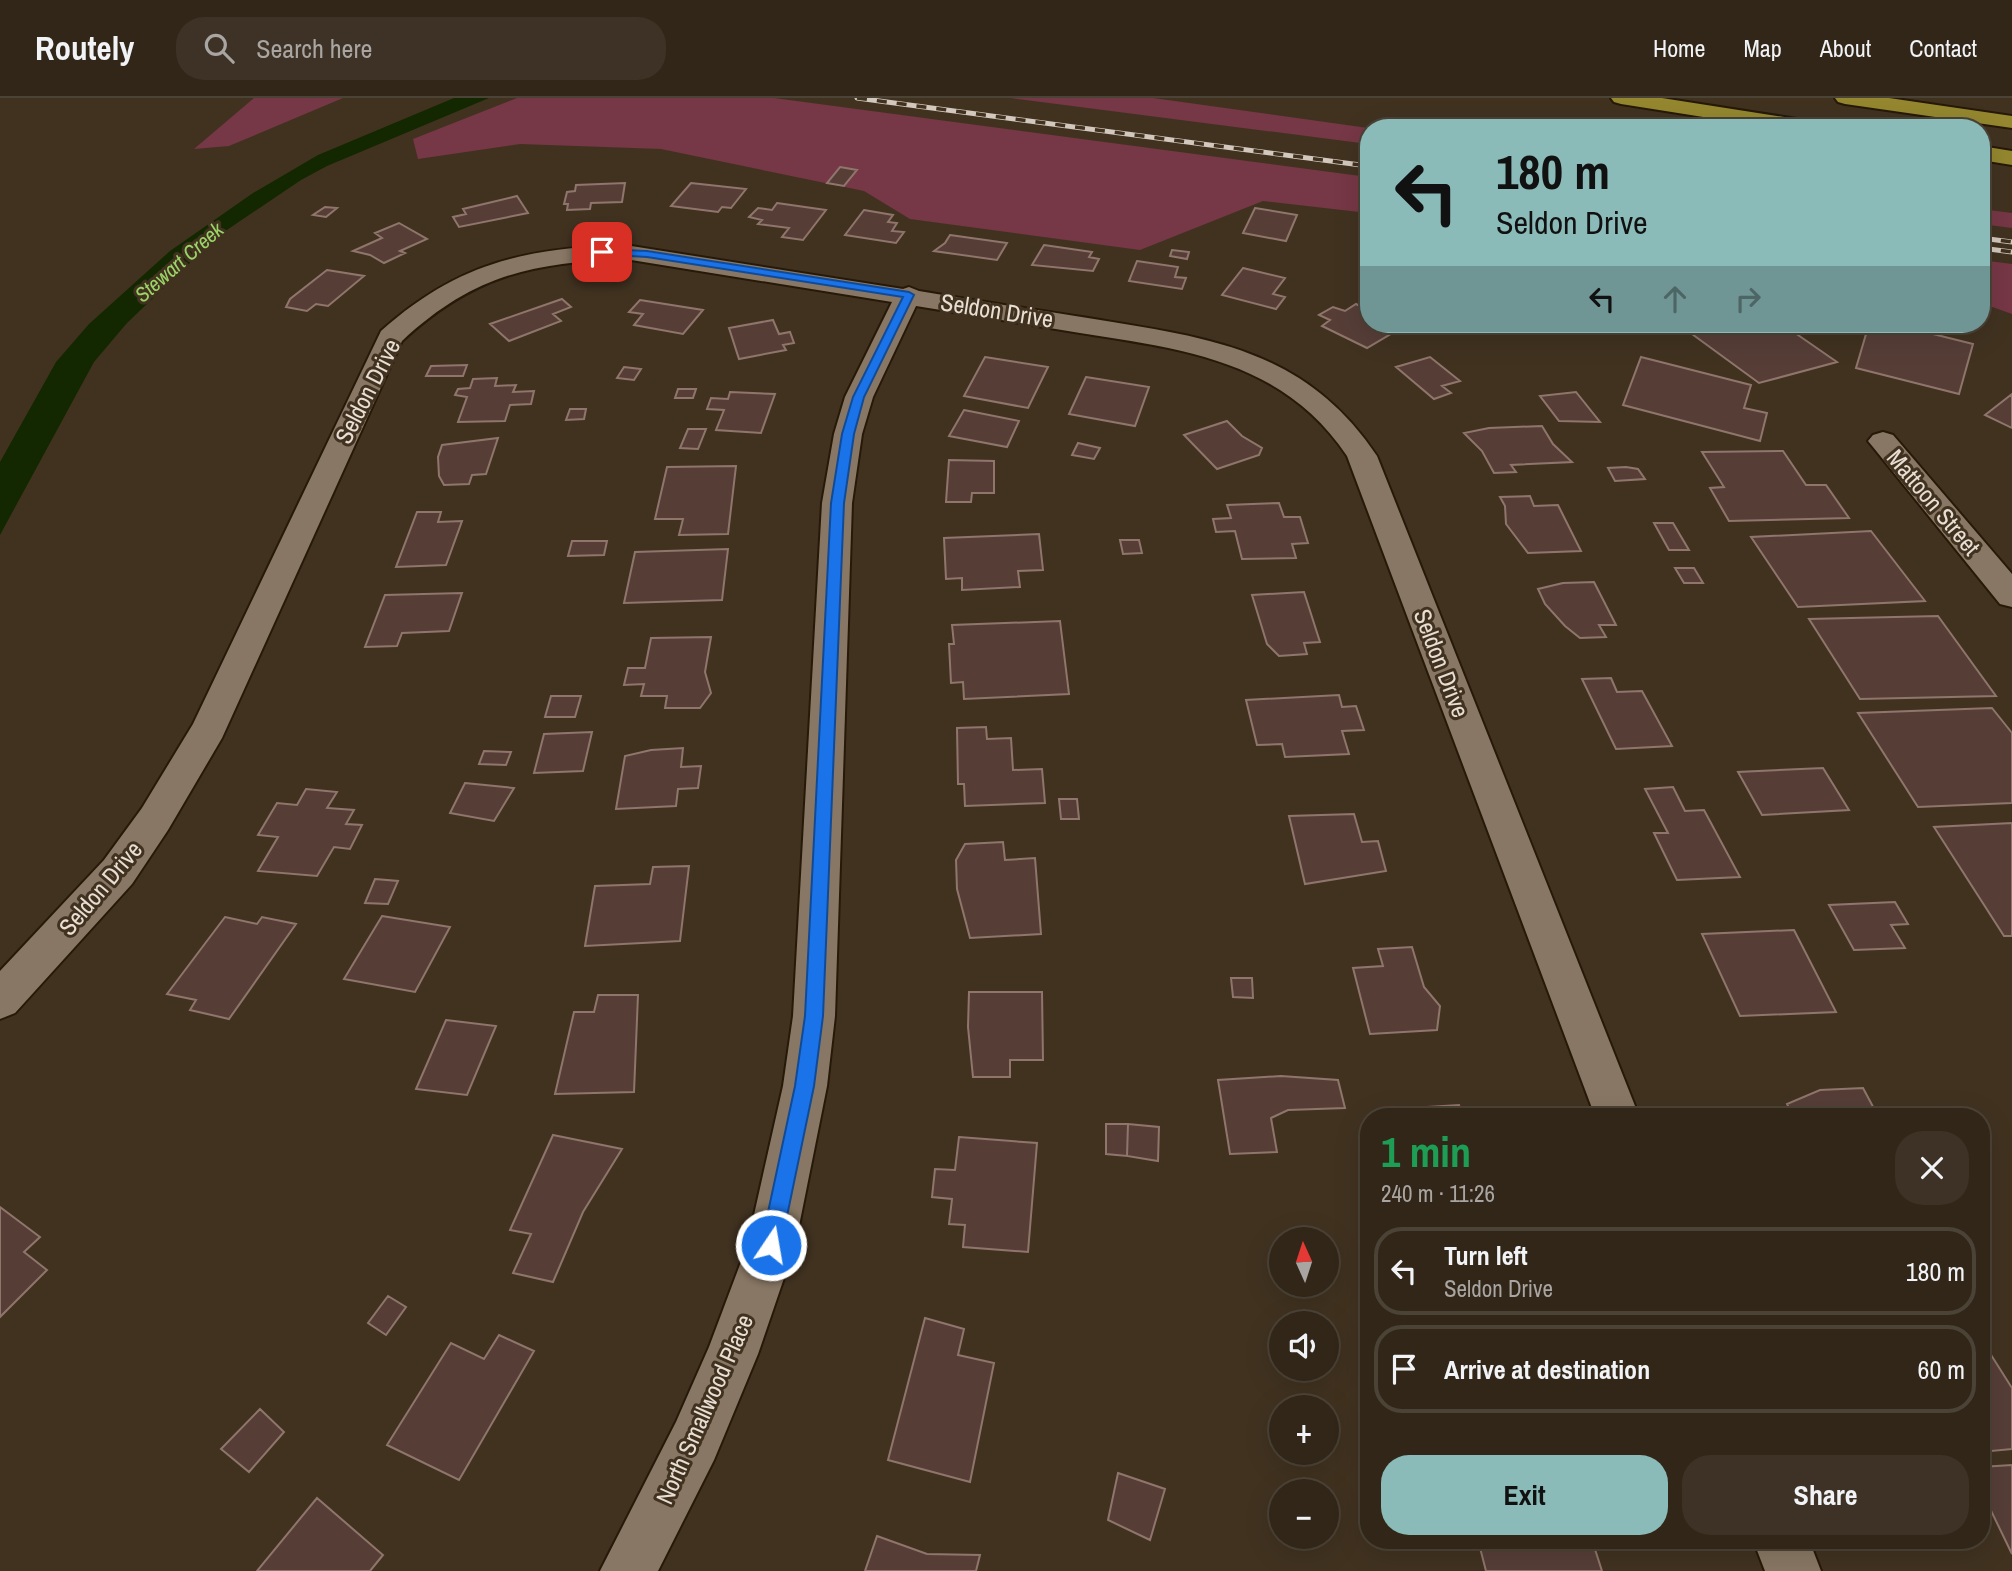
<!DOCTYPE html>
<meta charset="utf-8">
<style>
:root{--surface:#312618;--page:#3d3225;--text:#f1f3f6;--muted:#a8a5a2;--line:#4c4337;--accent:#8bbbb9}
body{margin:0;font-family:"Archivo Narrow",sans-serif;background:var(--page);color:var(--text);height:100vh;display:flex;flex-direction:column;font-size:26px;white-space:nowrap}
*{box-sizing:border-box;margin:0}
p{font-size:23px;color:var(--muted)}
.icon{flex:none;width:38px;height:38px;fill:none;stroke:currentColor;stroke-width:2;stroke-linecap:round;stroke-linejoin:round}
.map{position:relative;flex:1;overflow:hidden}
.panel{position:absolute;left:1360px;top:1010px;width:630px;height:441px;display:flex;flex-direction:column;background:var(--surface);border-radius:28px;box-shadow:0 7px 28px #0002,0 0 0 2px var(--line)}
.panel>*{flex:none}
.top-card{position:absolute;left:1360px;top:21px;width:630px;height:214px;border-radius:28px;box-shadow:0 7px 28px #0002,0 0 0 2px var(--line);background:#8bbbb9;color:#111;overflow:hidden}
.needle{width:46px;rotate:357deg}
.buttons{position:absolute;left:1269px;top:1129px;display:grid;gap:14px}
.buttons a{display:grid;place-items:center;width:70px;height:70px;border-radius:50%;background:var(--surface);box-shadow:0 7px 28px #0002,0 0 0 2px var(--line);font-size:35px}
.pin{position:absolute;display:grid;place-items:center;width:60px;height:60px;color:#fff;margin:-30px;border-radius:14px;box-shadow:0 4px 10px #0006}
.me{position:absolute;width:77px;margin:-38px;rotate:12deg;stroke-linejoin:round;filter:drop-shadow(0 0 5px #0008)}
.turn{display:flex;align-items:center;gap:24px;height:147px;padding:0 21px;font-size:32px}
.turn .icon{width:91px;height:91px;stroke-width:2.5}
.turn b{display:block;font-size:49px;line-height:60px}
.lanes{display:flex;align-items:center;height:66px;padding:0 21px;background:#0003;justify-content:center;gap:35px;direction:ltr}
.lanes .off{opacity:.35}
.round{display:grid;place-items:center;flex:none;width:74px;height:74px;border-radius:28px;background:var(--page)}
.headline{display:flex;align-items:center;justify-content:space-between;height:119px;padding:0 21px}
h1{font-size:42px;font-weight:700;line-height:52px;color:#1e9e55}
.primary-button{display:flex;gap:14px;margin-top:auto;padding:14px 21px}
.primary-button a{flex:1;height:80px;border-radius:28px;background:var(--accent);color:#111;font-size:28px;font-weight:700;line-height:80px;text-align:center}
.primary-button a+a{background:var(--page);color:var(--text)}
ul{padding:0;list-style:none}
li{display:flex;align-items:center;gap:21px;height:88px;margin:0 14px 10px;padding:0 7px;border:4px solid var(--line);border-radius:28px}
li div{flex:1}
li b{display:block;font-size:26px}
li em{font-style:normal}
header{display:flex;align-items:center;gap:42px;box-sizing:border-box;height:98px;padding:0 35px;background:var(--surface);border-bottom:2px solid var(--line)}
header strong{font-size:33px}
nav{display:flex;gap:38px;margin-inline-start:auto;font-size:24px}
.search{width:490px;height:63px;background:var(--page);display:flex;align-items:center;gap:18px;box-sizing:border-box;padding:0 24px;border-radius:28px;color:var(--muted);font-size:26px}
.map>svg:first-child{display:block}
.green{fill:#763746}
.water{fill:#132800}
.building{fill:#563e37;stroke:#8f756c;stroke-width:2}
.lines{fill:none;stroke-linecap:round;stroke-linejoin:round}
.street-casing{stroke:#271908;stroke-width:4}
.highway-casing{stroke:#271908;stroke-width:4}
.street{fill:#887764;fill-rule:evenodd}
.highway{fill:#94872f;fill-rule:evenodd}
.rail-casing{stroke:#d3c8bd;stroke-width:5}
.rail{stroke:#413220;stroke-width:3.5;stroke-dasharray:10;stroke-linecap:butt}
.route{fill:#1a73e8;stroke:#114b97;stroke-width:2}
.labels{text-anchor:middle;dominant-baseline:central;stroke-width:6;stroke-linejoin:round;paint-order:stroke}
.far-water-label{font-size:21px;font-style:italic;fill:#9ad467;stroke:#413220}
.street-label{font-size:24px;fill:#e8ded4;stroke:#413220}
</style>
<header>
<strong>Routely</strong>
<div class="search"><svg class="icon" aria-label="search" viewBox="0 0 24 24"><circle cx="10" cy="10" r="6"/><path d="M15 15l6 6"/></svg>Search here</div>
<nav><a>Home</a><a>Map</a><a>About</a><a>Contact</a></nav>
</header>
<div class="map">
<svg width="2012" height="1473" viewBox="0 0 2012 1473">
<rect width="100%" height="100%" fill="#413220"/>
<path class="green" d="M254,0H343L229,48L194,51Z
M517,0H774L1368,79V115L1263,103L1140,152L910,121L864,93L661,51L520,46L418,61L413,41Z
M1011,0H1153L1368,30V46Z
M1981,111L2012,115V130L1981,126Z
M1981,162L2012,166V216L1981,205Z"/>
<path class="water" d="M454,0H489L327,68L301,82L218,138L127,225L94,264L0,437V364L56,264L89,226L170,153L253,95L318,57Z"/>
<path class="building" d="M840,69L857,72L844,88L827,85Z
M625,85L622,104L591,105L590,111L567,112L568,106H564L567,94L575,93L576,87Z
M691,85L746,91L731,110L722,109L718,114L671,108Z
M517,98L528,115L459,129L453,119L466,116L463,111Z
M777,105L826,112L803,142L782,139L789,130L758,126L762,122L749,119L758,110L772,112Z
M325,109L337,110L326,119L313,117Z
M1255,110L1297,117L1286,143L1243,135Z
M864,112L893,117L888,124L897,125L892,133L904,134L896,145L845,137Z
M399,125L427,141L400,153L405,155L384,165L370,157L353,153L382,140L375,135Z
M950,137L1007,145L997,162L934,153L945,145Z
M1044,147L1092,154L1089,159L1099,161L1093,173L1032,167Z
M1172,152L1189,154L1187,161L1170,158Z
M1137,163L1178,169L1175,179L1186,180L1182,191L1129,183Z
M1243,170L1285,180L1273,196L1285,199L1276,211L1222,197Z
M327,172L364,178L328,208L316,206L307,213L286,209L290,201Z
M562,201L571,209L553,216L561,223L509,243L490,226Z
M640,202L703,212L683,236L634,227L643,216L629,214Z
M1356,206L1368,212V216L1364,219L1368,222V226H1377L1394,234L1367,250L1322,228L1330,222L1319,217L1333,209L1345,213Z
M773,222L779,236L790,234L794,245L783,247L786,252L739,261L729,230Z
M1737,226H1782L1837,264L1759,285L1692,236Z
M1869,226H1893L1973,246L1959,296L1856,270Z
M985,259L1048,269L1028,310L964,298Z
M1430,259L1460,283L1442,288L1451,295L1434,301L1396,269Z
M1641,259L1751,287L1744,310L1767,315L1760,343L1623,307Z
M467,267L463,278H426L431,268Z
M624,269L641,271L634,282L617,280Z
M1086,279L1149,289L1135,328L1069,316Z
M497,280L495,288L516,287L513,294L534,293L531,306L510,307L505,323L458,324L467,299L455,297L458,291L470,290L473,281Z
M678,291H696L693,300H675Z
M730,294L775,296L761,335L716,332L724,312L707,311L711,300L728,301Z
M1576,294L1600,324L1559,323L1540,298Z
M2012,296V330L1985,317Z
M570,311H586L584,321L566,322Z
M964,312L1019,323L1007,349L949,338Z
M1227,323L1242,338L1262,350L1259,357L1217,371L1184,337Z
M1542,328L1553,346L1572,364L1511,367L1516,374L1494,375L1482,353L1464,335L1489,330Z
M688,331H706L698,351L680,350Z
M498,340L486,376L472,377L469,386L444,387L439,378L438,359L442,347Z
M1078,345L1100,350L1094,361L1072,357Z
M1783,353L1806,387H1826L1849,420L1729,423L1710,390L1724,389L1702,354Z
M949,362L994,363V395H972L971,404H946Z
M736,368L728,436L679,437L683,421H655L667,369Z
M1626,369L1638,371L1645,381L1615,383L1608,370Z
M1530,398L1534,408L1558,407L1581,453L1528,455L1506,426L1505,408L1500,399Z
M1279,405L1284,419H1300L1308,445L1292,446L1296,460L1242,461L1235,433L1216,434L1213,421L1231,420L1227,407Z
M417,414H441L438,424L462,423L446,467L396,469Z
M1654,425H1673L1689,452H1669Z
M1871,433L1925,503L1798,509L1751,439Z
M1039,436L1043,472L1018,473L1020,489L962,492V480L946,481L944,440Z
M1120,442H1139L1142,455L1123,456Z
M572,443H607L604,457L568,458Z
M728,451L722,502L624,505L635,454Z
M1675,470H1694L1703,485H1684Z
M1594,484L1616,527H1599L1606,539L1580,540L1565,528L1545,506L1538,491L1563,485Z
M1304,494L1320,544L1304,545L1307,556L1279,558L1267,546L1252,497Z
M462,495L449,533L402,535L397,548L365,549L385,497Z
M1938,518L1996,598L1860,601L1809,521Z
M1060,523L1069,596L964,601L963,584L951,585L949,546H954L952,527Z
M711,539L705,574L711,595L700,610H665L667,598H641L644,586L624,587L628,570H645L651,540Z
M1611,580L1617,594L1642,593L1672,648L1616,651L1582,581Z
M1339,597L1342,609L1356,608L1364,632L1342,633L1349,656L1285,659L1282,646L1257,647L1246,602Z
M551,598H581L575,619H545Z
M1992,610L2012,635V705L1918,709L1858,615Z
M986,629L987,641L1011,640L1013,672L1042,671L1045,705L965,708L964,686H958L957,630Z
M592,634L583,673L534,675L544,636Z
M683,650L681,669L701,668L698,690L678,691L676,708L616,711L625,658L651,652Z
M484,653L511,654L506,667L479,666Z
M1823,670L1849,712L1762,717L1738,674Z
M465,685L514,690L494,723L450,715Z
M1673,689L1685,713L1704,712L1740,779L1677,782L1654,735H1668L1645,691Z
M306,691L337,694L327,710L354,712L346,726L362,727L350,751L334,749L317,778L258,773L278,739L258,737L277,705L297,707Z
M1059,701H1077L1079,721H1061Z
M1354,716L1362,744L1378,743L1386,773L1305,786L1289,718Z
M2012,725V838H2004L1934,729Z
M1003,744L1005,762L1035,760L1041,836L970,840L957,791L956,762L965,746Z
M689,768L680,843L585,848L595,788L650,786L653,769Z
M375,781L398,783L388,806L365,805Z
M1895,804L1908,826L1891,827L1905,850L1854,852L1829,807Z
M382,818L450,829L415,894L344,881Z
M225,819L257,826L262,819L296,826L229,921L190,912L196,902L167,896Z
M1794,832L1836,914L1740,918L1702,836Z
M1412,849L1424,889L1440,908L1437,932L1370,936L1353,870L1383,868L1378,851Z
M1231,880H1252L1253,900L1233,899Z
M969,894H1042L1043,962H1010V979H973L968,929Z
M598,897H638L634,994L555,996L574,914H594Z
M446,922L496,928L467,997L416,991Z
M1281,978L1338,982L1345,1010L1288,1012L1271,1020L1277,1054L1230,1056L1218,982Z
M1863,990L1878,1018H1793L1787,1006L1820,992Z
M1459,1007L1462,1018H1380L1379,1012Z
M1106,1026H1128L1127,1058L1106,1056Z
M1128,1026L1159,1029L1158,1063L1127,1058Z
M553,1037L622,1051L583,1114L553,1184L513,1175L531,1136L510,1132Z
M959,1039L1037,1045L1028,1154L963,1149L965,1127L949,1126L952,1101L932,1099L935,1071L955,1072Z
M0,1109L40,1139L24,1154L47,1172L0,1219Z
M388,1198L406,1209L386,1237L368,1225Z
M925,1220L964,1231L958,1257L994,1265L970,1384L888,1362Z
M499,1237L534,1253L459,1382L387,1347L451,1245L484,1261Z
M1981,1241L2012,1290V1351L1981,1354Z
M260,1311L284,1334L249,1374L221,1351Z
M2012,1367V1456L1981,1392V1369Z
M1118,1375L1165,1391L1150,1442L1108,1422Z
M317,1400L383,1457L370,1473H257Z
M877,1438L927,1456L980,1457L976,1473H865Z
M1478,1442H1592L1602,1473H1486Z"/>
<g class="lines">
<g class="street-casing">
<path id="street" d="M625,147L903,191L909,189L919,193C977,203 1036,212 1094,221C1211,240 1306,252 1377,358L1639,1018H1595L1347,358C1284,263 1183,251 1080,235C1026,226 971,217 916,208L873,299L862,336L852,405L835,918L827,988L795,1148L758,1256L714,1362L658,1473H600L676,1324L709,1249L747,1148L783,988L793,918L822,405L834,336L845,299L892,204L625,161C531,165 473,177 402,243L222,640L168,732L132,786L15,915L0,921V873L104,762L142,710L193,626L381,233C457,165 525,150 625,147Z
M1883,334L1893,337L2012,476V509L2000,506L1873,349L1868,343L1873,337Z
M1753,1442H1809L1821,1473H1765Z"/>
</g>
<g class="highway-casing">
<path id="highway" d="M1611,0H1662L1816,24L1824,25L1827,30H1773L1621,6L1614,4Z
M1835,0H1889L2012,18V30L1845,6L1838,4Z
M1981,48L2012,53V67L1981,62Z"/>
</g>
<use href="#street" class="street"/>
<use href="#highway" class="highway"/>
<g class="rail-casing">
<path id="rail" d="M857,0L1368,68
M1981,140L2012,144
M1981,150L2012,154"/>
</g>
<use href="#rail" class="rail"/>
</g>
<path class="route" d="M602,151L647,153L909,194L914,197L864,299L854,336L844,405L823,918L814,988L781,1147L778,1155L771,1157L764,1155L761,1147L795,988L805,918L831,405L842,336L853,299L903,199L647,159L598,156V152Z"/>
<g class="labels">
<g class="far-water-label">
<text transform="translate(179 164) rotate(-41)">Stewart Creek</text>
</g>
<g class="street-label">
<text transform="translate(997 212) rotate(9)">Seldon Drive</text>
<text transform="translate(367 293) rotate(-63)">Seldon Drive</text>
<text transform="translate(1934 404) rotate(50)">Mattoon Street</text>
<text transform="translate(1442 565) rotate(69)">Seldon Drive</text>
<text transform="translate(100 790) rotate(-50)">Seldon Drive</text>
<text transform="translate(704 1311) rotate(-66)">North Smallwood Place</text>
</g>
</g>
</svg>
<div class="buttons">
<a><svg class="needle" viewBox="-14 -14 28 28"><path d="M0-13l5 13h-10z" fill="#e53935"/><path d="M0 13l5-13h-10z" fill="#a8a5a2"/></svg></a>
<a><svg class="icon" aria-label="sound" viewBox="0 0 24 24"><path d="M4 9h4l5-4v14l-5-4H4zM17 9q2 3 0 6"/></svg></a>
<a>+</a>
<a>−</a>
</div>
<div class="pin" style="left:602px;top:154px;background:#d93025"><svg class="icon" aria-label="arrive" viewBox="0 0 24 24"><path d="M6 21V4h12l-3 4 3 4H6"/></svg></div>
<svg class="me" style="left:771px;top:1147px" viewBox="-20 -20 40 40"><circle r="17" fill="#1a73e8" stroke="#fff" stroke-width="3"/><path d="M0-11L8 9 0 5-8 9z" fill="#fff"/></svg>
<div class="top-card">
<div class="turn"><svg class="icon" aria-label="left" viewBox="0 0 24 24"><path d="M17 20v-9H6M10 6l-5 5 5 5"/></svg><div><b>180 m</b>Seldon Drive</div></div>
<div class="lanes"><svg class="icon" aria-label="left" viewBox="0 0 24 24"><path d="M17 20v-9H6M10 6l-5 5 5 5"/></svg><svg class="icon off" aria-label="ahead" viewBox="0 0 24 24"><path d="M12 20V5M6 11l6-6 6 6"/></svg><svg class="icon off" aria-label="right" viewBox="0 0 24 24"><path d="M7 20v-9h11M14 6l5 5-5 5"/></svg></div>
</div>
<section class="panel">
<div class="headline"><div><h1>1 min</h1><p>240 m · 11:26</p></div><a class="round"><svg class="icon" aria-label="close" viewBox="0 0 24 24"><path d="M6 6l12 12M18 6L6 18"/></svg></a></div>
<ul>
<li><svg class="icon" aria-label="left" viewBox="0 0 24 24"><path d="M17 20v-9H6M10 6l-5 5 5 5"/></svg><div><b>Turn left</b><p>Seldon Drive</p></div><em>180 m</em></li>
<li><svg class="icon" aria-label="arrive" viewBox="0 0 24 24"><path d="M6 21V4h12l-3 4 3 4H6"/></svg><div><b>Arrive at destination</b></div><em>60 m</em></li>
</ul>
<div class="primary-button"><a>Exit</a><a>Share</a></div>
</section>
</div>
